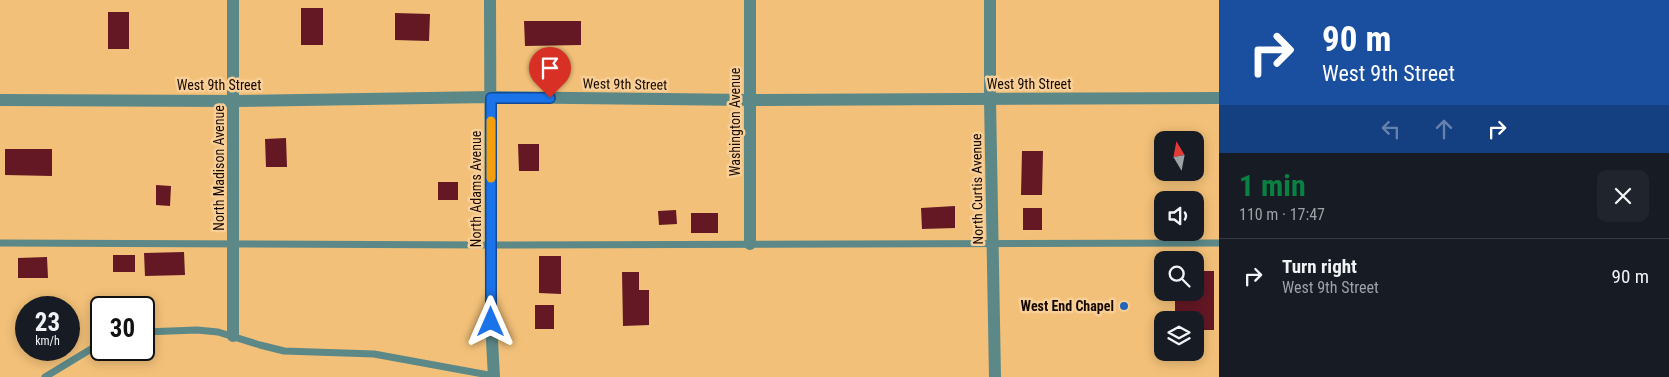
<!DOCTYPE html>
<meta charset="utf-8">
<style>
:root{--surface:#171b24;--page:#20242c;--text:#f1f3f6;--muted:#9ea1a6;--line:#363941;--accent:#0b8043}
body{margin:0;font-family:"Roboto Condensed",sans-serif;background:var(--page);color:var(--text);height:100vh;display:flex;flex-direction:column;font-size:19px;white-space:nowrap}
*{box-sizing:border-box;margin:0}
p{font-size:16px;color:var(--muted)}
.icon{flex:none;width:28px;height:28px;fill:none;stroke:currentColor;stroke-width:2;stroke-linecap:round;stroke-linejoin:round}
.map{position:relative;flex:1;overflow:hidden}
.side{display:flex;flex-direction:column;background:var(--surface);width:450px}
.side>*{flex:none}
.banner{background:#1a4fa0;color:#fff;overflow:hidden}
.needle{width:32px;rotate:350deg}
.fabs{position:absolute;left:1154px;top:131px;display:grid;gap:10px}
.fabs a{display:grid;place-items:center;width:50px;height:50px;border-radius:10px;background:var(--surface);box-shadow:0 2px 12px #0003;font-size:25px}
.speed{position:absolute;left:15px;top:296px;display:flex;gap:10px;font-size:25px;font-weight:700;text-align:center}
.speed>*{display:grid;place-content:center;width:65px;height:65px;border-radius:50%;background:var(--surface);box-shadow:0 2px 12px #0003;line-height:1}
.speed small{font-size:12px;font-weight:400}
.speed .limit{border:2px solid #111;border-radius:8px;background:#fff;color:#111}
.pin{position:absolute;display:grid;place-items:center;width:42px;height:42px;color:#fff;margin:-51px -21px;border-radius:50% 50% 50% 0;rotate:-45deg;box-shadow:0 0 5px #0007}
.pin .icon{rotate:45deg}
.me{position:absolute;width:55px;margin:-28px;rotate:0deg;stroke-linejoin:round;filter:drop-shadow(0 0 4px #0008)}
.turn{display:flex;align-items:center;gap:18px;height:105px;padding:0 20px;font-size:22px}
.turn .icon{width:65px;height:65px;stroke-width:2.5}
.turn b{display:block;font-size:35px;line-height:42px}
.lanes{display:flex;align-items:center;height:48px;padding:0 20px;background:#0003;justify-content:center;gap:25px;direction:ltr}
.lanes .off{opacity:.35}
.round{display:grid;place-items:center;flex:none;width:52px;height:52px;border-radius:10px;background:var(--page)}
.head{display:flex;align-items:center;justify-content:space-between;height:85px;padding:0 20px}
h1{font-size:30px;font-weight:700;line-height:38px;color:var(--accent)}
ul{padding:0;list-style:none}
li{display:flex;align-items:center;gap:15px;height:75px;padding:0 20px;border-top:1px solid var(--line)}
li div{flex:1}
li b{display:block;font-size:19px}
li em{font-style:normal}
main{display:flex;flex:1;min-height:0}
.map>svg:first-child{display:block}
.building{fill:#631824}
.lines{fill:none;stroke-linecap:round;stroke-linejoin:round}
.service{stroke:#5c8888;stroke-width:7}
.minor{stroke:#5c8888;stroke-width:12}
.tertiary{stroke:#5c8888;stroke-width:12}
.route-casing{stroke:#114b97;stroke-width:12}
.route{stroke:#1a73e8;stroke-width:9}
.slow{stroke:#f59e0b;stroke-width:9}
.poi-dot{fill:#2366b7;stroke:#f8cf97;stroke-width:2}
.labels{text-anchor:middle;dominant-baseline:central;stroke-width:5;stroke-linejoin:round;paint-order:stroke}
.street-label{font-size:14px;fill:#160800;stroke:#f8cf97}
.poi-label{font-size:14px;font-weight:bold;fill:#160800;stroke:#f8cf97;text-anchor:end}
</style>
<main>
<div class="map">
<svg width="1219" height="377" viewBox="0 0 1219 377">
<rect width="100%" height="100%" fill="#f2c078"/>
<path class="building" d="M301,8H323V45H301Z
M108,12H129V49H108Z
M395,13L430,14L429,41L395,40Z
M524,21H581V45L525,46Z
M286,138L287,167H266L265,139Z
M518,144H539V171H519Z
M5,149H52V176L5,175Z
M1022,151H1043L1042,195H1021Z
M438,182H458V200H438Z
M156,185L171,186L170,206L156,205Z
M955,206V228L922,229L921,208Z
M1023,208H1042V230H1023Z
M676,210L677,224L659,225L658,211Z
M691,213H718V233H691Z
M184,252L185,275L145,276L144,253Z
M113,255H135V272H113Z
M539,256H561V294L539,293Z
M47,257L48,278H18V258Z
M1195,271H1214V330H1195V320H1175V292H1195Z
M622,272H639V290H649V325L623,326Z
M535,305H554V329H535Z"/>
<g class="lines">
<path class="service" d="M0,243L491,245L1219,243
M144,332L197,330L218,332L260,345L284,351L374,354L494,376
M45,377L101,343"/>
<path class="minor" d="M490,0L491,322L494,377
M750,0V244
M990,0V99L995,377
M233,336V0"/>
<path class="tertiary" d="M0,100L234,101L491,97L750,100L1219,98"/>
</g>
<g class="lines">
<g class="route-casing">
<path id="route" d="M491,322V98H550"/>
</g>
<use href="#route" class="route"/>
<path class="slow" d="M491,121V178"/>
</g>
<circle class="poi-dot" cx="1124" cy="306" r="5"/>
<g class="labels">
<g class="street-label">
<text transform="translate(625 84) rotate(1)">West 9th Street</text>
<text x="1029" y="84">West 9th Street</text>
<text x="219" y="85">West 9th Street</text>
<text transform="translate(735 122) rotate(-90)">Washington Avenue</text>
<text transform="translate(219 168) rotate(-90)">North Madison Avenue</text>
<text transform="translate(476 189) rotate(-90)">North Adams Avenue</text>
<text transform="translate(977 189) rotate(-91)">North Curtis Avenue</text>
</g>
<g class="poi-label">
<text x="1114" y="306">West End Chapel</text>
</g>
</g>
</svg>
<div class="fabs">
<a><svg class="needle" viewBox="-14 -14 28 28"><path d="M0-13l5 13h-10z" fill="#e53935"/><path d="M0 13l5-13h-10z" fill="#9ea1a6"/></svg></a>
<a><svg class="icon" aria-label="sound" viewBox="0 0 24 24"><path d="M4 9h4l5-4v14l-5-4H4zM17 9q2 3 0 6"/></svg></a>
<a><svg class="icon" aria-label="search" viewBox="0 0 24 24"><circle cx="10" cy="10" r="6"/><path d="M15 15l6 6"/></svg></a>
<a><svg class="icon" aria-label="layers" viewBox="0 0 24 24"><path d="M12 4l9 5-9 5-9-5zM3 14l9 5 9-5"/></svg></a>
</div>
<div class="speed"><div>23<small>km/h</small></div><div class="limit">30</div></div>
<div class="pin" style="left:550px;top:98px;background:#d93025"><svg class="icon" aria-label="arrive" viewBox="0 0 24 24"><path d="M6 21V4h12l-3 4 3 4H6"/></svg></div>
<svg class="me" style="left:491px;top:322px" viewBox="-20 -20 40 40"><path d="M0-17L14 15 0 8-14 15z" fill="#1a73e8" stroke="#fff" stroke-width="4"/></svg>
</div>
<section class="side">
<div class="banner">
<div class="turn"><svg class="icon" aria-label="right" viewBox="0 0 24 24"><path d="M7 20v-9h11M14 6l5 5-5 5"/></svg><div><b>90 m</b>West 9th Street</div></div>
<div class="lanes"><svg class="icon off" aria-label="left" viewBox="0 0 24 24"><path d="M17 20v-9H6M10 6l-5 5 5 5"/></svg><svg class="icon off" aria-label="ahead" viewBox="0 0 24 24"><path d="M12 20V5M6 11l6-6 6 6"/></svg><svg class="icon" aria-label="right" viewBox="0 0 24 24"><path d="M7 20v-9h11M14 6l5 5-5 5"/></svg></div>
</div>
<div class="head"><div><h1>1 min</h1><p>110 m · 17:47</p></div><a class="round"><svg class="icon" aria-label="close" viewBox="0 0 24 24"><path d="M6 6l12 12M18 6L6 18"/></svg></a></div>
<ul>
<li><svg class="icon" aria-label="right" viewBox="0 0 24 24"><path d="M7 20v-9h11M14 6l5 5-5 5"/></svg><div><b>Turn right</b><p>West 9th Street</p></div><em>90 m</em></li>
</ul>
</section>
</main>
